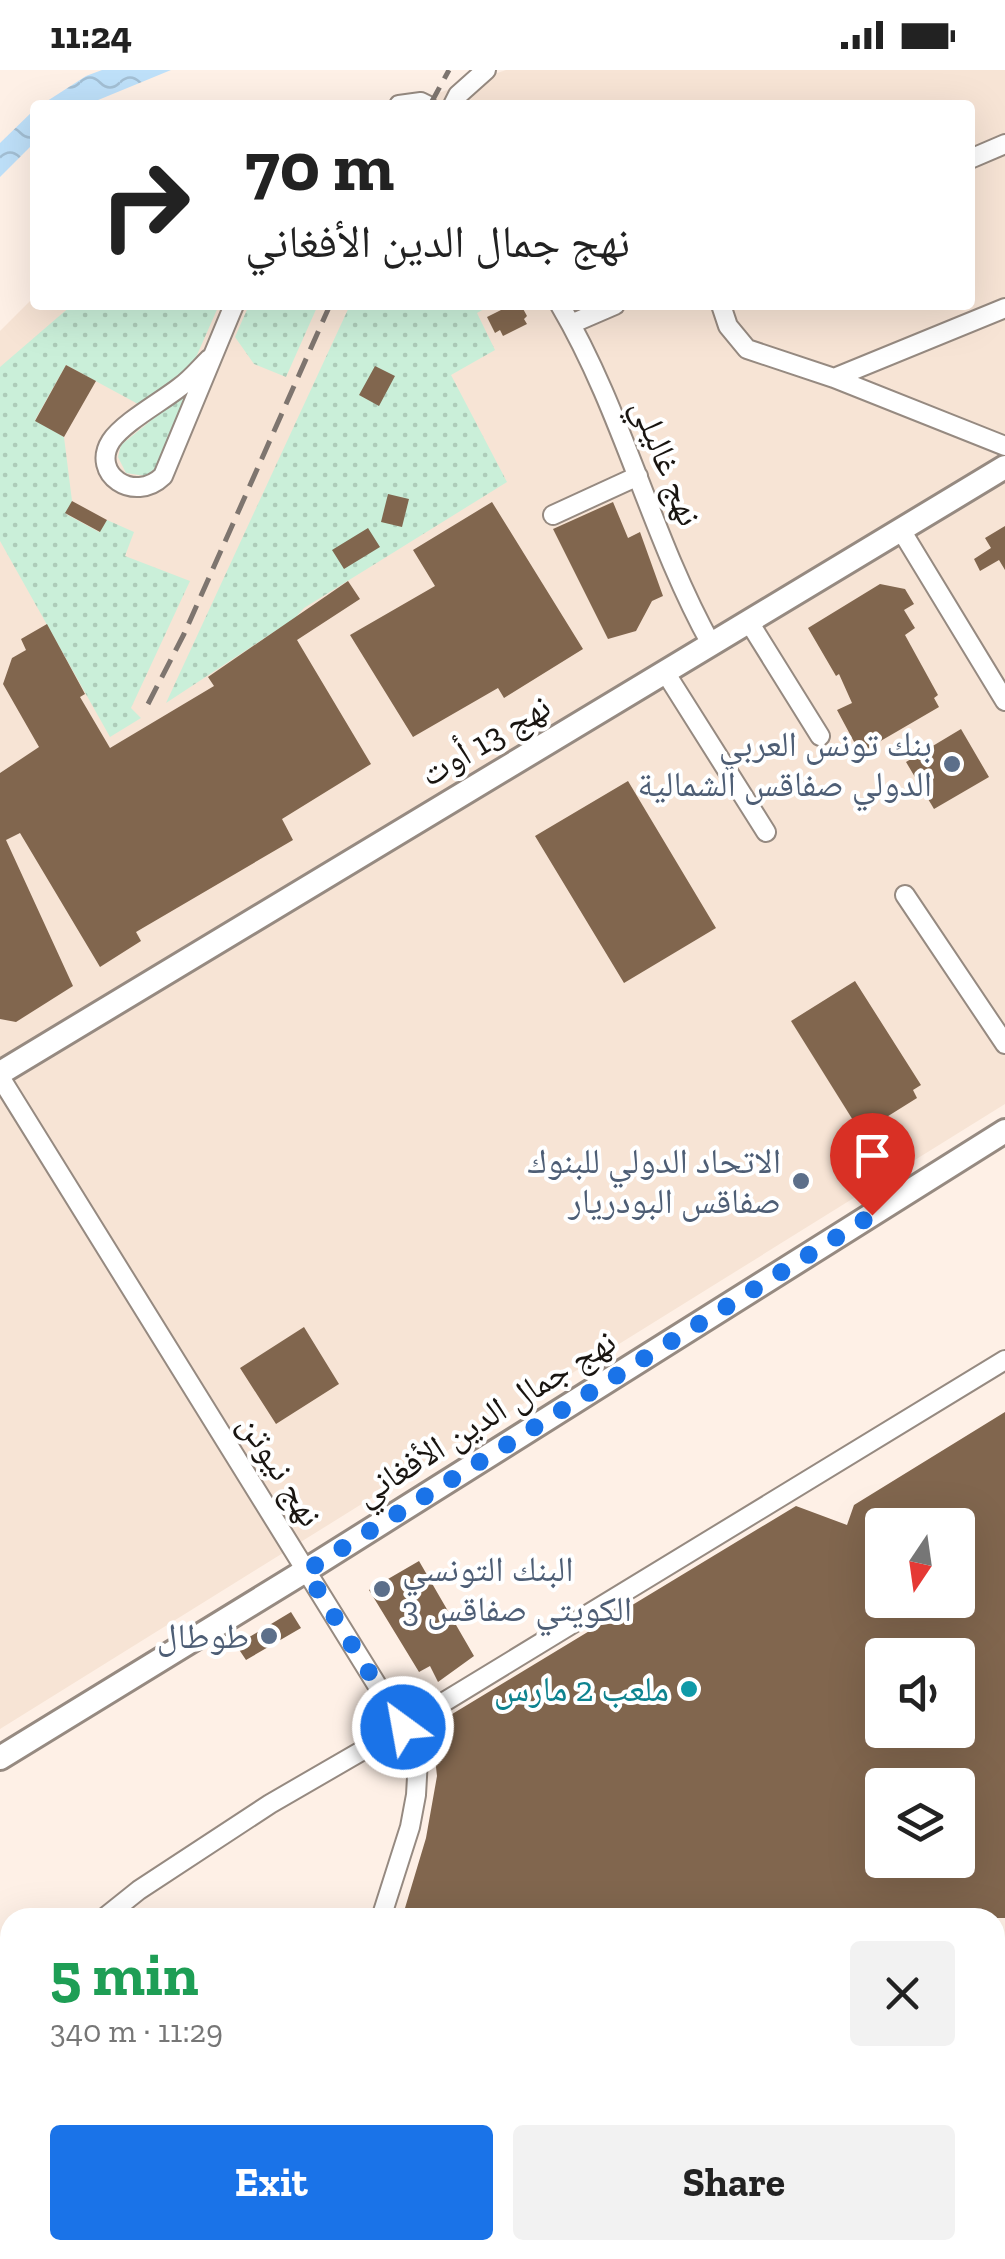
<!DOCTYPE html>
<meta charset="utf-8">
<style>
:root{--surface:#fff;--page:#f2f2f2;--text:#222;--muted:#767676;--accent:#1a73e8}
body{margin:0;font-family:"Zilla Slab","Noto Naskh Arabic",serif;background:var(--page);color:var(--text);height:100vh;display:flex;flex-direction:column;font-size:38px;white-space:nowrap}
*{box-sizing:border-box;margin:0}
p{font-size:32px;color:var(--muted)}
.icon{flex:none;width:55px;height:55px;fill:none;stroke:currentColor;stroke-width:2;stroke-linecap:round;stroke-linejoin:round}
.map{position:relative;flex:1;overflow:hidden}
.side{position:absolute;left:0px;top:1838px;width:1005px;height:352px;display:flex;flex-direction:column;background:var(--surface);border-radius:30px 30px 0 0;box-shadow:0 10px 40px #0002}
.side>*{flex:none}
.hud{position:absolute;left:30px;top:30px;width:945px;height:210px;border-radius:10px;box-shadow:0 10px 40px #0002;background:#fff;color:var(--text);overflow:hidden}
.needle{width:65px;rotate:193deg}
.buttons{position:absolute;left:865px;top:1438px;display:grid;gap:20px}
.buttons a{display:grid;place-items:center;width:110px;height:110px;border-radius:10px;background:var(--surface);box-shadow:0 10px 40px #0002;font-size:50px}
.pin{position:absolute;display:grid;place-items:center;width:85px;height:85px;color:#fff;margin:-102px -42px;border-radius:50% 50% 50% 0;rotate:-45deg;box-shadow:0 0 10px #0007}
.pin .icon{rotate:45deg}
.me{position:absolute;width:110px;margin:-55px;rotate:328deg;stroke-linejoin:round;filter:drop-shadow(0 0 8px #0008)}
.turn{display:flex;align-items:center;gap:35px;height:210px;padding:0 50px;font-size:45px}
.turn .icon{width:130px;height:130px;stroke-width:2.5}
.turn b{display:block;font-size:70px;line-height:85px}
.round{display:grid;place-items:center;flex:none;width:105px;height:105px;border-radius:10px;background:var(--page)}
.head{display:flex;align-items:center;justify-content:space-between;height:170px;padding:0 50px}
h1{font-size:60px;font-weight:800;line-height:75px;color:#1e9e55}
.cta{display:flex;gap:20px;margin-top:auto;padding:20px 50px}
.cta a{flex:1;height:115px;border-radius:10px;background:var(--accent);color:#fff;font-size:40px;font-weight:800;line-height:115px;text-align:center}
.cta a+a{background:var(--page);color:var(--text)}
.status{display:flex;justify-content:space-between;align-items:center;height:70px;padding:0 50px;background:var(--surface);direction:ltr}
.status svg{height:28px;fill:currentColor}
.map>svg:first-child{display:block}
.built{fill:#f7e4d5}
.grass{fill:url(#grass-dots)}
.water{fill:url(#water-waves)}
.building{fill:#81664e;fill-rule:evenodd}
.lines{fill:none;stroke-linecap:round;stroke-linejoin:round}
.minor-casing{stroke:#968a81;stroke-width:22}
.major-casing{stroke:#968a81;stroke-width:28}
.minor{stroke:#fff;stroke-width:18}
.major{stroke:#fff;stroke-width:22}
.rail{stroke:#7e756f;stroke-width:5;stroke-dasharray:20 10;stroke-linecap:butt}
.route{stroke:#1a73e8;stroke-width:18;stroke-dasharray:0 32.4}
.service-dot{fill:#5c6f8a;stroke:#fff;stroke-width:4}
.culture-dot{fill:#0f9aa8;stroke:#fff;stroke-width:4}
.labels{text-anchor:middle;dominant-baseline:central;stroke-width:8;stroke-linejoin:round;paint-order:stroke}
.street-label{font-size:35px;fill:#191511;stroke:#fff}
.service-label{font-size:35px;fill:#4e5e75;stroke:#fff;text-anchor:end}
.culture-label{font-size:35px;fill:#0d838f;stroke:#fff;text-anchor:end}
</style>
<div class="status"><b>11:24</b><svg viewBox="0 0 49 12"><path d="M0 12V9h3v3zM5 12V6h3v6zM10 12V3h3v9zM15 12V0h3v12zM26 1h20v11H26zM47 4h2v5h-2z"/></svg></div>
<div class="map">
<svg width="1005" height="2189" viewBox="0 0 1005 2189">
<defs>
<pattern id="grass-dots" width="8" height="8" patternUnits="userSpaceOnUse" patternTransform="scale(2.5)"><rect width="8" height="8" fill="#caefd9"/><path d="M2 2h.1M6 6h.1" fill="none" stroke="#adccb9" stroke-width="1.8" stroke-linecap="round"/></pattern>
<pattern id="water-waves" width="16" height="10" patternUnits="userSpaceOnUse" patternTransform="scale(2.5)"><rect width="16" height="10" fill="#bee0f9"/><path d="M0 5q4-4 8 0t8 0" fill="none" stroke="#a3bfd4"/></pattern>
</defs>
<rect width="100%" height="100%" fill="#fef0e6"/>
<path class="built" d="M506,0H1005V1034L0,1659V261L35,226V235H970V35H403Z"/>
<path class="grass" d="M72,235H219L197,285L187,299L138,334L66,295L35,350L64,367L72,431L66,444L99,462L107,450L134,462L125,486L190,511L131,638L141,648L110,667L0,471V297Z
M249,235H318L286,307L254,294L235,267Z
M350,235H491L477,243L495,280L451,305L507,412L304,538L295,548L166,633Z
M187,325L156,398L145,406L126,403L118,387L121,375L181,326Z"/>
<path class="water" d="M102,0H171L86,35H41L86,6Z
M35,39V72L0,107V73Z"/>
<path class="building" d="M521,235L527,246L524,249L527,254L503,266L500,260L495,263L487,247L509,236L511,239Z
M66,295L96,311L64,367L35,351Z
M375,296L395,306L379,336L359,325Z
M388,424L409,429L402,457L381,452Z
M72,431L107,450L100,462L65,443Z
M492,432L583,579L504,628L498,618L413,667L350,565L435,516L413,480Z
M613,432L628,468L640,462L663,526L652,531L636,561L608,569L553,459Z
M1005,456V500L999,490L980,501L974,489L991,478L985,468Z
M368,458L380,477L344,499L332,480Z
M348,511L360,529L297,570L371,694L282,749L293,770L136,862L141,871L100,897L20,763L6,770L73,916L16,952L0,949V703L39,677L3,614L12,588L26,580L21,569L47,554L85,624L80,627L110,678L214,616L208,607Z
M880,514L905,519L914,534L904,540L915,558L905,565L938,625L934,628L939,637L860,683L837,640L852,633L839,604L836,606L808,558Z
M961,659L989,707L934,739L906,692Z
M628,711L716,858L624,913L535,766Z
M855,911L921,1015L913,1020L917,1028L861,1063L791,951Z
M304,1257L339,1314L276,1354L240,1298Z
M1005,1342V1848H402L426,1768L437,1706L434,1679L439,1652L796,1436L847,1455L854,1435ZM882,1455H958V1530H882ZM882,1585H958V1660H882ZM882,1715H958V1790H882Z
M419,1491L474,1586L438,1612L430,1596L419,1602L369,1520Z
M291,1542L301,1558L246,1590L236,1575Z"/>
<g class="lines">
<g class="minor-casing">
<path id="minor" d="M399,35L421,32L427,35
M453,35L458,25L486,0
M970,89L1005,74
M560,235C623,342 651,466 711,574
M721,235L728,256L747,279L834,308L1005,376
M571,254L615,235
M209,289C199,299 191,309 180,317C161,332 124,352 111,371C90,404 134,434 163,406L234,235
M834,308L1005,238
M553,445L638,406
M901,460L1005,631
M749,552L820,666
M665,602L766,762
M905,825L1005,974
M0,1007L403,1657L418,1689L416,1725L410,1757L381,1848
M104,1848L139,1820L270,1734L403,1657L1005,1290
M0,2130L10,2124
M75,2180L81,2189
M437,2180V2189
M823,2180L925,2189
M581,2189L587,2180
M761,2189V2180"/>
</g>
<g class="major-casing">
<path id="major" d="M0,1003L1005,397
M0,1688L305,1501L1005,1061
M0,2013L10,2014
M995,2093L1005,2094"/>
</g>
<use href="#minor" class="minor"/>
<use href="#major" class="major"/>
<path class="rail" d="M430,35L449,0
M148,634L184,564L330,235"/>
</g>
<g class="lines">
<path class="route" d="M403,1657L306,1501L872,1145"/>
</g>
<g class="service-dot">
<circle cx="952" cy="694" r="10"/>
<circle cx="801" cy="1111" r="10"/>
<circle cx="382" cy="1519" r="10"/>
<circle cx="269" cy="1566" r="10"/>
</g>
<circle class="culture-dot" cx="689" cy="1619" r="10"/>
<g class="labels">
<g class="street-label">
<text transform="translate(667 392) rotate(68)">نهج غاليلي</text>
<text transform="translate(485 670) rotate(-31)">نهج 13 أوت</text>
<text transform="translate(485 1347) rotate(-32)">نهج جمال الدين الأفغاني</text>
<text transform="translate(281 1400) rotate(58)">نهج نيوتن</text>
</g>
<g class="service-label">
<text x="932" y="674">بنك تونس العربي<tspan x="932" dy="40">الدولي صفاقس الشمالية</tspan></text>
<text x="781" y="1091">الاتحاد الدولي للبنوك<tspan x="781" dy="40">صفاقس البودريار</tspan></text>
<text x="402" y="1499" text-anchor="start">البنك التونسي<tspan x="402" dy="40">الكويتي صفاقس 3</tspan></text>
<text x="249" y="1566">طوطال</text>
</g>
<g class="culture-label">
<text x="669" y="1619">ملعب 2 مارس</text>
</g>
</g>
</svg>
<div class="buttons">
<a><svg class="needle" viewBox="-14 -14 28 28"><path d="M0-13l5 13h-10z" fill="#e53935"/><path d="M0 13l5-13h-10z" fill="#767676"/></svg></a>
<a><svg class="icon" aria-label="sound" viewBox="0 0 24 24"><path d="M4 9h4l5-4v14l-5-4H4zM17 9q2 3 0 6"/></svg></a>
<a><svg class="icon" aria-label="layers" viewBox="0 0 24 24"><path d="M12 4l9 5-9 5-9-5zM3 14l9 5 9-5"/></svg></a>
</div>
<div class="pin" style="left:872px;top:1145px;background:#d93025"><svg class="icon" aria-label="arrive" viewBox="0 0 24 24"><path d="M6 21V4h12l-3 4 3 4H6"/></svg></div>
<svg class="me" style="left:403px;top:1657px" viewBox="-20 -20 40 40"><circle r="17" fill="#1a73e8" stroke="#fff" stroke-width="3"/><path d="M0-11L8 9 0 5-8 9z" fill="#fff"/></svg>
<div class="hud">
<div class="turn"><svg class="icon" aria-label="right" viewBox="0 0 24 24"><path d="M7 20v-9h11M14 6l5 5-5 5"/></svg><div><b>70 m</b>نهج جمال الدين الأفغاني</div></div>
</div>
<section class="side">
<div class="head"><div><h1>5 min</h1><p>340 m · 11:29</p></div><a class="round"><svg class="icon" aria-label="close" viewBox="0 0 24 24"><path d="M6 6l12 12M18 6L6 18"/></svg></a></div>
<div class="cta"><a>Exit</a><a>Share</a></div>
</section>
</div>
